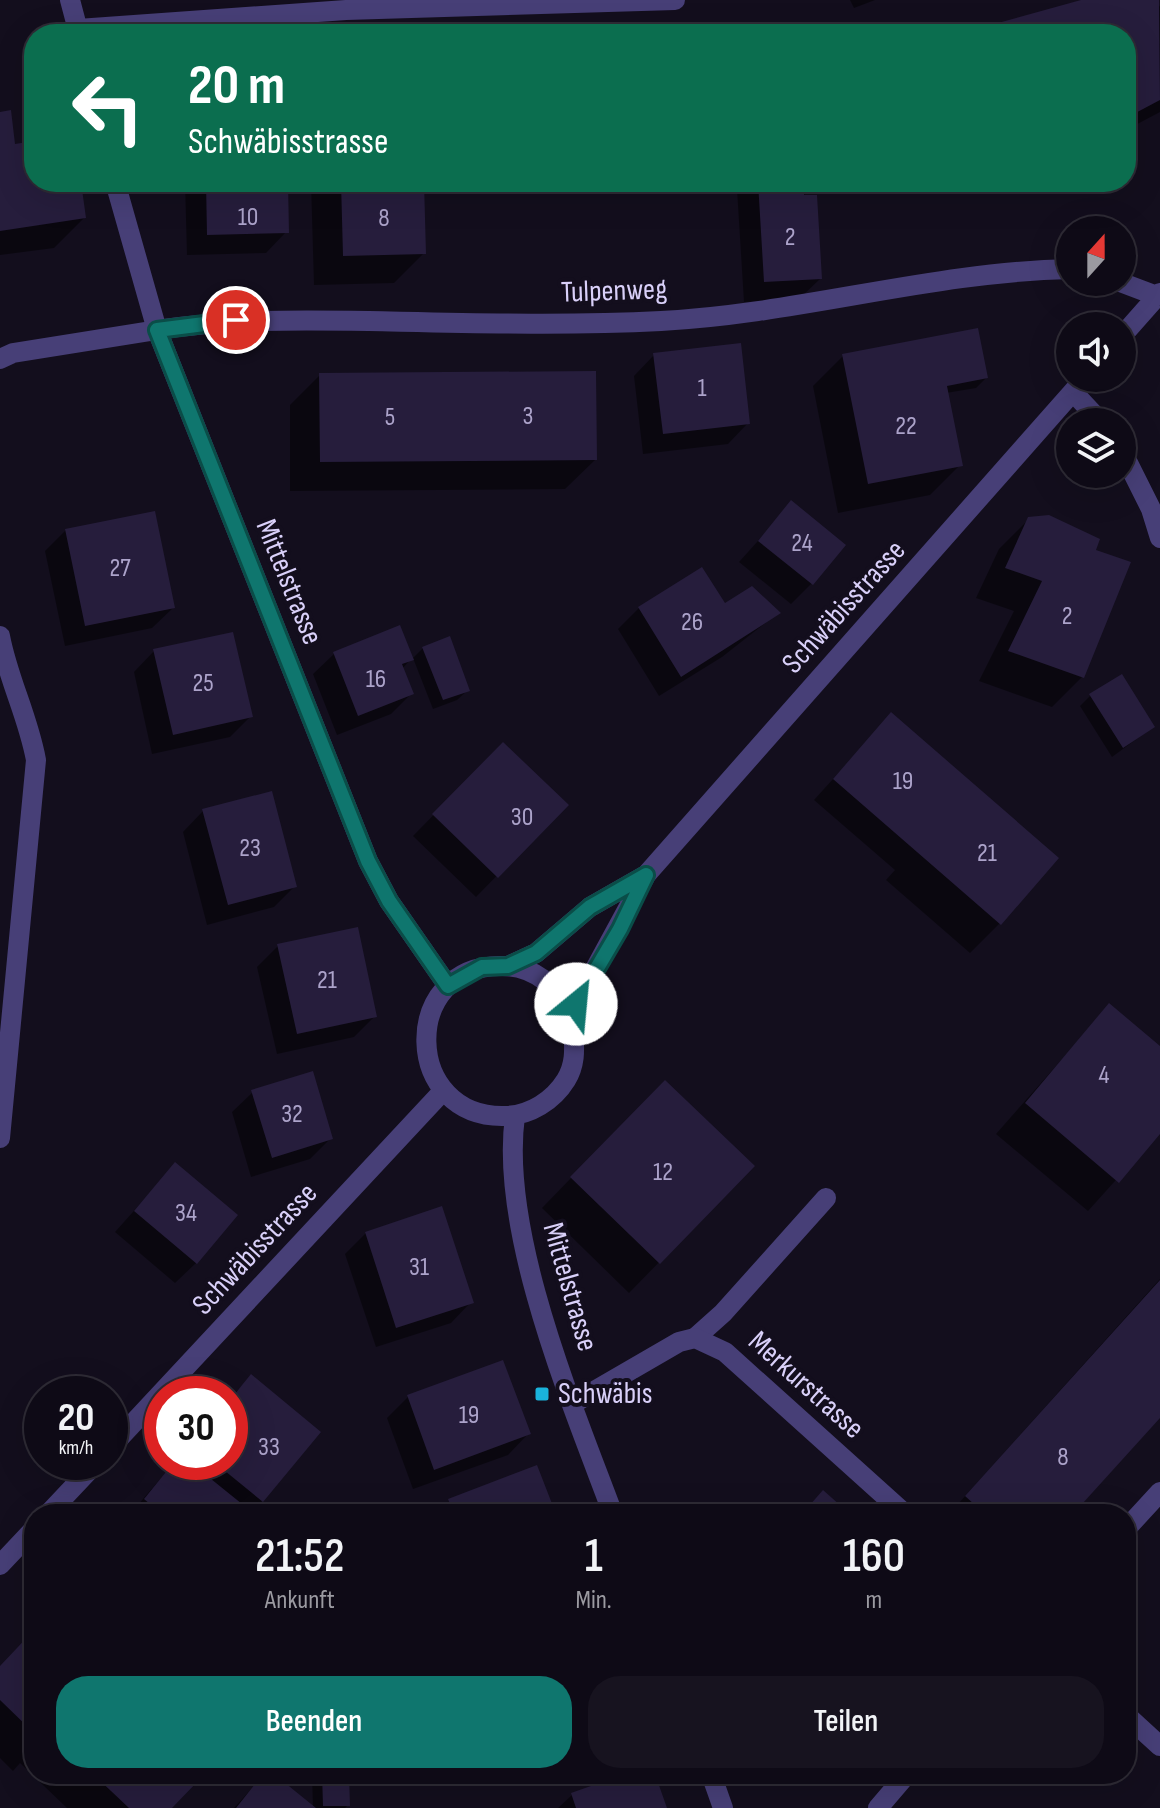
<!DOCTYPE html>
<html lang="de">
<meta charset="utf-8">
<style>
:root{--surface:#0e0a16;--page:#17131f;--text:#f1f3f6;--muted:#9b9aa1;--line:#2e2b35;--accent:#0f766e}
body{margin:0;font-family:"Sofia Sans Condensed",sans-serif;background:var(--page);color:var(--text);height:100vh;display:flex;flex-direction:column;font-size:30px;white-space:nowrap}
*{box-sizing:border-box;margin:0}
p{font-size:26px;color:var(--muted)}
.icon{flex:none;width:44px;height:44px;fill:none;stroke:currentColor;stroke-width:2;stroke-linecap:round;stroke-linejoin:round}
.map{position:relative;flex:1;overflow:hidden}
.details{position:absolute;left:24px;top:1504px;width:1112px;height:280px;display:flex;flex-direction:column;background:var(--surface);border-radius:32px;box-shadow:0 8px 32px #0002,0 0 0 2px var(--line)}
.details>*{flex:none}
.top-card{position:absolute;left:24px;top:24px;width:1112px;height:168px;border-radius:32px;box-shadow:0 8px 32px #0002,0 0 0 2px var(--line);background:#0b6e4f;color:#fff;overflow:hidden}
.needle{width:52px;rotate:21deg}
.controls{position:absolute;left:1056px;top:216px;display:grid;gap:16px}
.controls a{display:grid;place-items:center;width:80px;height:80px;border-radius:50%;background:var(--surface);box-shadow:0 8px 32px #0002,0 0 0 2px var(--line);font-size:40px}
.speed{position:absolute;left:24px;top:1376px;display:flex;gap:16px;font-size:40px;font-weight:700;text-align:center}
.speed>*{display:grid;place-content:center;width:104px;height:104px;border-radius:50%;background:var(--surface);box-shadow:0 8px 32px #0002,0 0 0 2px var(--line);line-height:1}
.speed small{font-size:20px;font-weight:400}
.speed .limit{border:12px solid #d22;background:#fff;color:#111}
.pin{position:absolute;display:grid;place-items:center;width:68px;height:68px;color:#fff;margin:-34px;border:4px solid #fff;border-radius:50%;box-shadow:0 2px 8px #0007}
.me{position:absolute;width:88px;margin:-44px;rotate:28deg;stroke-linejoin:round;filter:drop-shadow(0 0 6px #0008)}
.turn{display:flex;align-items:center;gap:28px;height:168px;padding:0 32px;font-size:36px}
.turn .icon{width:104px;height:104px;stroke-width:2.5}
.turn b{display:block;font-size:56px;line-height:68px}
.eta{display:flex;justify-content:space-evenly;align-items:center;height:136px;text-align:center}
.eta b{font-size:48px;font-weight:600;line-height:56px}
.cta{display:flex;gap:16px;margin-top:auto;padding:16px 32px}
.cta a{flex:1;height:92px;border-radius:32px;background:var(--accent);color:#fff;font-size:32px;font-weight:600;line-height:92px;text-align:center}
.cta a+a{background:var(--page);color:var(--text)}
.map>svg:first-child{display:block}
.shadow{fill:#0007}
.building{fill:#261d3c}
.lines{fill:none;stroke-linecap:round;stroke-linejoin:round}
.lane{stroke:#473f77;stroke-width:20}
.street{stroke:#473f77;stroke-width:20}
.route-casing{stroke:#0a4d48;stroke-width:20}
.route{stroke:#0f766e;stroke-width:14}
.poi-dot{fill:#1ab3dc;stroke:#130e1d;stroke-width:3}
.labels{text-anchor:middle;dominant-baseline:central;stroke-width:8;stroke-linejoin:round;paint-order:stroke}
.number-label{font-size:26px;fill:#aca3ca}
.street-label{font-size:30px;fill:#d9d0f9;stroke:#130e1d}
.poi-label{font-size:30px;fill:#d9d0f9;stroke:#130e1d;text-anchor:start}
</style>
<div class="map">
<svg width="1160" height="1808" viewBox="0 0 1160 1808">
<rect width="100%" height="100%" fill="#130e1d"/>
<path class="shadow" d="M850,0H875L854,8Z
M1086,0H1156L1160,7V112L1126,130V34H961Z
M0,114L14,146L34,143V182H79L84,218L54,248L0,255Z
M185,182H285L286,232L266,253L187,255Z
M311,182H442L422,183L424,253L394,283L314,285Z
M744,182H802L820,279L799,299L744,302L737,189Z
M654,355L748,423L728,444L643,454L634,376Z
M843,356L986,378L976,388L946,393L960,465L930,495L838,513L813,386Z
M320,375L595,460L565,489L290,491V405Z
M792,503L811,584L791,604L739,562Z
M1029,519L1094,552L1082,677L1052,707L979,681L1014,611L976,598L999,549Z
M66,530L173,608L152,628L65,646L45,551Z
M724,606L778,613L722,657L659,696L618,629L639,608Z
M399,628L411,659L402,669L412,693L391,714L337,735L313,674L334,654Z
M423,648L468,690L457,700L433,709L413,658Z
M154,651L250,717L230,737L152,754L134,672Z
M1090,696L1153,727L1112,757L1080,706Z
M891,715L1000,923L970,953L886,880L895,870L814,800Z
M503,744L566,805L476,897L413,836Z
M203,811L295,886L274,907L207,925L183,832Z
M278,946L375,1016L354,1037L277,1054L257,967Z
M1109,1006L1160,1049V1131L1088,1211L996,1134Z
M253,1092L331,1138L310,1159L251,1177L232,1112Z
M635,1112L752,1167L629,1293L542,1208Z
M175,1165L196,1263L175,1283L115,1232Z
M366,1233L471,1302L451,1323L376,1347L345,1254Z
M1160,1279V1414L1070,1514H949Z
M251,1377L318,1432L262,1501L249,1514H130L175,1462H230V1398Z
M408,1397L528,1434L508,1455L413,1489L387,1418Z
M450,1501L554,1514H437Z
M34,1633V1774H187L169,1808H67L20,1763L13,1771L0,1758V1667Z
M265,1774H271L313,1808H234Z
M312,1774H347L348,1805L345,1808H313Z
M631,1774H653L665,1808H558L572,1795Z"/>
<path class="building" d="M1081,0H1159L1160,100L1126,118V34H958Z
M11,110L15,144L34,141V182H81L86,218L0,231V112Z
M206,182H288L289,233L207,235Z
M341,182H424L426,254L343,256Z
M758,182H804V195H817L822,279L764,282Z
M978,328L988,378L947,386L963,466L868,484L842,354Z
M741,343L750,424L663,434L653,353Z
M596,371L597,460L320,462L319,373Z
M791,500L846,545L813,585L758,541Z
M155,511L175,608L85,626L65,529Z
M1049,515L1100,539L1096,550L1131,562L1084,678L1008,651L1042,581L1005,568L1028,517Z
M702,567L725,603L752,586L781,613L681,677L638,607Z
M400,625L414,660L402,664L414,694L358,716L333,652Z
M233,632L253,717L173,735L153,649Z
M450,636L470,691L443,700L422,647Z
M1122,674L1155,727L1123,748L1089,694Z
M891,712L1059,858L1001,925L833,779Z
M503,742L569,805L498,878L432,814Z
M272,791L297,887L228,905L202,809Z
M358,927L377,1017L297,1034L277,944Z
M1109,1003L1160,1046V1134L1119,1183L1025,1103Z
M313,1071L333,1139L272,1158L251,1090Z
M665,1080L755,1166L660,1264L570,1177Z
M175,1162L238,1215L197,1264L134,1211Z
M442,1206L474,1303L396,1328L365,1232Z
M1160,1280V1418L1073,1514H985L965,1496Z
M503,1360L531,1434L434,1470L407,1395Z
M251,1374L321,1432L263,1502L214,1462H230V1400Z
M174,1462H190L247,1508L242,1514H162L144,1499Z
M537,1465L556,1514H454L448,1499Z
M823,1490L850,1514H802Z
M34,1630V1733L0,1700V1666Z
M93,1774H190L198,1781L172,1808H129Z
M263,1774H274L316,1808H236Z
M322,1774H349L350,1806H323Z
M625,1774H655L667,1808H576L571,1793Z"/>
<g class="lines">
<path class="lane" d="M0,359L13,353L157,330
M0,636C8,679 28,716 36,760L0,1138
M695,1338L723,1313L826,1198"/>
<path class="street" d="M70,0L79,34
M78,29L346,10L675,0
M115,182L157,330L368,861L389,901L448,986
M1120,282L1157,296
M157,330C228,319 297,320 369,321C466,323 564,326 661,321C798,314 932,272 1070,269
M1122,336L1160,293
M1073,392L1101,422
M1122,451L1151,509L1160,538
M508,966L536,953L590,907L646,875
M572,1016C558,988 536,966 502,966C399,964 402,1120 506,1116C530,1115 553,1101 566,1080C582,1054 568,1029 576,1004L646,875L1085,378
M515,1116C499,1232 572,1404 613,1514
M572,1404L679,1342L695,1338L725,1352L905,1514
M110,1448L443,1091
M48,1514L97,1462
M1126,1529L1160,1492
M0,1565L34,1529
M1126,1715L1160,1746
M711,1774L723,1808
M878,1808L907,1774"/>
</g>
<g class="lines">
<g class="route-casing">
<path id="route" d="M236,320L157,330L368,861L389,901L448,986L482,967L508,966L536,953L590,907L646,875L620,929L576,1004"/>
</g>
<use href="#route" class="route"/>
</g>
<rect class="poi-dot" x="534" y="1386" width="16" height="16" rx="4"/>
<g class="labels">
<g class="number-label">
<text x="248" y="217">10</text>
<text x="384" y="218">8</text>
<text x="790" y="237">2</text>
<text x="702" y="388">1</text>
<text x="528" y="416">3</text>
<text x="390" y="417">5</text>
<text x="906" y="426">22</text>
<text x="802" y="543">24</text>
<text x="120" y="568">27</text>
<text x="1067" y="616">2</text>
<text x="692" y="622">26</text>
<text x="376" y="679">16</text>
<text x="203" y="683">25</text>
<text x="903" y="781">19</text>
<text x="522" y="817">30</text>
<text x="250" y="848">23</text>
<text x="987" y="853">21</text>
<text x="327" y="980">21</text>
<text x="1104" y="1075">4</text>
<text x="292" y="1114">32</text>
<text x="663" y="1172">12</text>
<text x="186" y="1213">34</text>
<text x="419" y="1267">31</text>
<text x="469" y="1415">19</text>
<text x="269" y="1447">33</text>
<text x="1063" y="1457">8</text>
</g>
<g class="street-label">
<text transform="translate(614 291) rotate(-2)">Tulpenweg</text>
<text transform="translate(289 582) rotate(68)">Mittelstrasse</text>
<text transform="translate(844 607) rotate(-48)">Schwäbisstrasse</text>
<text transform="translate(255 1249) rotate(-47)">Schwäbisstrasse</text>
<text transform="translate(570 1287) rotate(74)">Mittelstrasse</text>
<text transform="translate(806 1385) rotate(42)">Merkurstrasse</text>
</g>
<g class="poi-label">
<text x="558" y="1394">Schwäbis</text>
</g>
</g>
</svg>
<div class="controls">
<a><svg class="needle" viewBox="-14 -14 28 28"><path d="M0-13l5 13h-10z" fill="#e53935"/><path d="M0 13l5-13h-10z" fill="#9b9aa1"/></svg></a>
<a><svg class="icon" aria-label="sound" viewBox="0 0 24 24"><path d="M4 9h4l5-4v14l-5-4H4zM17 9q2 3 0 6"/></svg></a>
<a><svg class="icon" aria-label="layers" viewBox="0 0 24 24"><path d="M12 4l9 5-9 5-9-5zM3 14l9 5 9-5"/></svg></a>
</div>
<div class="speed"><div>20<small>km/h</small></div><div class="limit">30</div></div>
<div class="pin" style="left:236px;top:320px;background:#d93025"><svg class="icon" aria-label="arrive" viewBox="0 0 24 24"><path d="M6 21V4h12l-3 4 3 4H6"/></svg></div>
<svg class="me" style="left:576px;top:1004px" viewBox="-20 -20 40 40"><circle r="19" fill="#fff"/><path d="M0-13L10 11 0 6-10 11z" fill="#0f766e"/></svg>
<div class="top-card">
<div class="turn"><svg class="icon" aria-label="left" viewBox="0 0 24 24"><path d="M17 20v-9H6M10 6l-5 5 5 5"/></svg><div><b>20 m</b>Schwäbisstrasse</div></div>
</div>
<section class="details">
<div class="eta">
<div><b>21:52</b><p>Ankunft</p></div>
<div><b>1</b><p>Min.</p></div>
<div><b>160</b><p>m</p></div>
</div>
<div class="cta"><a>Beenden</a><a>Teilen</a></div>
</section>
</div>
